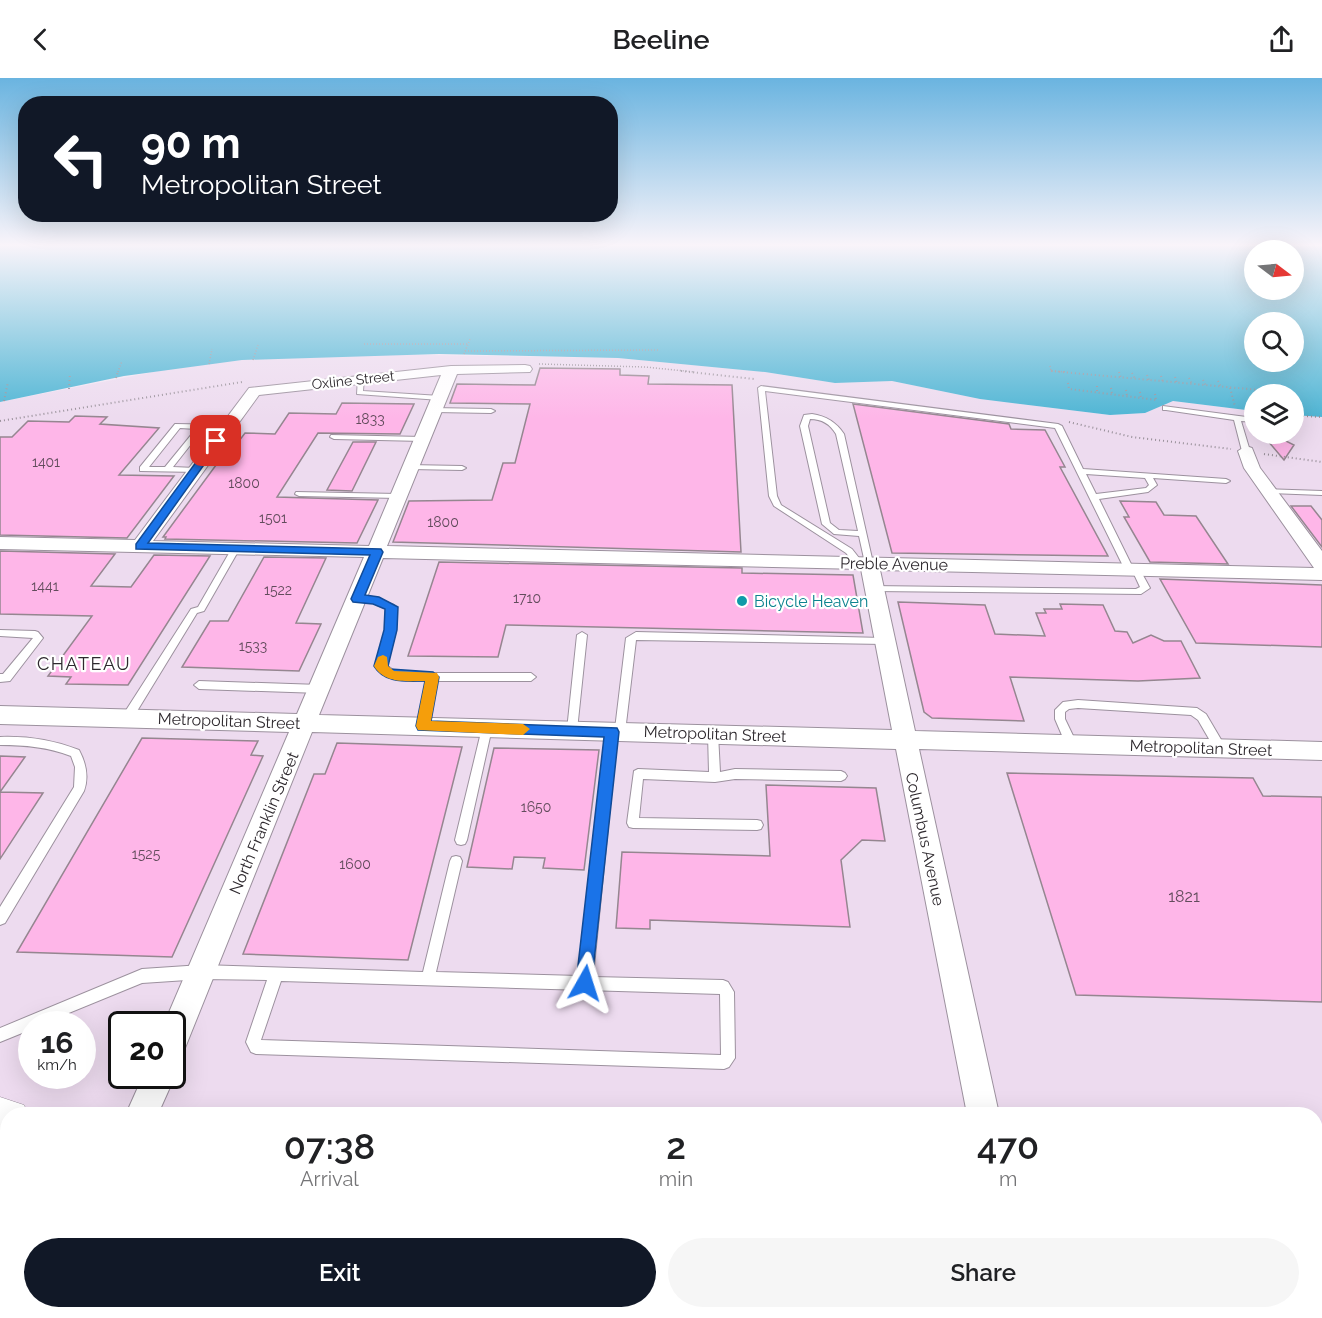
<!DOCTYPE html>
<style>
:root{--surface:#fff;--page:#f6f6f6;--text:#202124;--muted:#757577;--accent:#111827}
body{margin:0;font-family:Raleway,sans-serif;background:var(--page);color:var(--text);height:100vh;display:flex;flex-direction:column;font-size:22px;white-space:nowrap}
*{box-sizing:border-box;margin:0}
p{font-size:20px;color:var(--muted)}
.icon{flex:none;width:33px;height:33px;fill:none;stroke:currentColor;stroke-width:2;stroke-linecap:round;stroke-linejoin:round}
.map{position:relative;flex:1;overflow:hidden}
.side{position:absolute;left:0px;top:1029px;width:1323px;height:212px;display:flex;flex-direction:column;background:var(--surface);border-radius:24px 24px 0 0;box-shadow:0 6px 24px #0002}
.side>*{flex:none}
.top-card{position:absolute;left:18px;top:18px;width:600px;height:126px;border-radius:24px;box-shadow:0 6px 24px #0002;background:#111827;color:#fff;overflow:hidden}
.needle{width:39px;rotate:106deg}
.buttons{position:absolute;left:1244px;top:162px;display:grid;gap:12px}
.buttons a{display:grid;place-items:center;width:60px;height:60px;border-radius:50%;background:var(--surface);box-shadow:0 6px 24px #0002;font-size:30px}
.speed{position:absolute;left:18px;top:933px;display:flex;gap:12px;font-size:30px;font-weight:700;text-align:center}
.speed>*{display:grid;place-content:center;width:78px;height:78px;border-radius:50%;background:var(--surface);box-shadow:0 6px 24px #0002;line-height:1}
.speed small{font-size:15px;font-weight:400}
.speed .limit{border:3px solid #111;border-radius:9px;background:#fff;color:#111}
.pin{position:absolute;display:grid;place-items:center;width:51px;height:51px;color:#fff;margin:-26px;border-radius:12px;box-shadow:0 3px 9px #0006}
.me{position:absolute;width:66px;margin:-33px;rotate:6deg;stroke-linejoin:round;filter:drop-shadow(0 0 4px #0008)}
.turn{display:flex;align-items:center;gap:21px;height:126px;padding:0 24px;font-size:27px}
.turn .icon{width:78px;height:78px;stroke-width:2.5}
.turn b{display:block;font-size:42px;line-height:51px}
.eta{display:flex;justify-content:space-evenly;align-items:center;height:102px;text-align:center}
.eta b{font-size:36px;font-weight:600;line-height:42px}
.cta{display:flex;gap:12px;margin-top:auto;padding:12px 24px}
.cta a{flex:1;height:69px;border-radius:36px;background:var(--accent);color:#fff;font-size:24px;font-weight:600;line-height:69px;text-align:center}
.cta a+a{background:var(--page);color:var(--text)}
header{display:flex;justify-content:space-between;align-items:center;height:78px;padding:0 24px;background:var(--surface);font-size:27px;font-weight:600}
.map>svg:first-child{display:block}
.built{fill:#eddbef;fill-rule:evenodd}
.water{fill:#4eb5d4;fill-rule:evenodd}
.building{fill:#feb6e8;stroke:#958690;stroke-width:1.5}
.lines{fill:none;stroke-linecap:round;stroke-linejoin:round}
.service-casing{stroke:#9c919e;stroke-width:2}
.minor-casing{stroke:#9c919e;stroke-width:2}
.secondary-casing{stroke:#9c919e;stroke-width:1}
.motorway-casing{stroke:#9c919e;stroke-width:1}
.path-far1{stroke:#978f98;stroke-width:1.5;stroke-dasharray:1 2;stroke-linecap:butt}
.path{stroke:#978f98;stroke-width:2;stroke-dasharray:1 3;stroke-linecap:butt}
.service{fill:#fff;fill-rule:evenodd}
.minor{fill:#fff;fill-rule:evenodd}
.secondary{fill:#fff;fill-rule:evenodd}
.motorway{fill:#fff;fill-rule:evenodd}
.route{fill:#1a73e8;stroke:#114b97;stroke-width:1.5}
.slow{fill:#f59e0b}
.culture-dot{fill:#0f9aa8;stroke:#fff;stroke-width:2}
.labels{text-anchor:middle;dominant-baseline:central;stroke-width:4.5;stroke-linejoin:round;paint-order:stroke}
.far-street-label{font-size:14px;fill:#2e292e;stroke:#fff}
.number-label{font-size:14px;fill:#624c5c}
.street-label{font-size:16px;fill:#2e292e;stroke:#fff}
.culture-label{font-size:16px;fill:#0d838f;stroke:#fff;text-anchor:start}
.near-number-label{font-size:16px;fill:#624c5c}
.neighbourhood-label{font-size:18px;letter-spacing:1.5px;fill:#2e292e;stroke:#fff}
</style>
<header><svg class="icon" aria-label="back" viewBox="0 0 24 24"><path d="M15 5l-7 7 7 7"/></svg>Beeline<svg class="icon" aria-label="share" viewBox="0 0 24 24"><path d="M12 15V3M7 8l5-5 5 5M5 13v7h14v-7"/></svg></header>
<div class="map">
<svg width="1322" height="1240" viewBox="0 0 1322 1240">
<rect width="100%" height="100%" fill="#f2e6f4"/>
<path class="built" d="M353,276L618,280L765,294L835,305L892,303L980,321L1110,337L1145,335L1173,323L1254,333V356H1293V337L1322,339V1093H1316V1036H8L0,1042V324L179,289L242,282ZM32,946H82V998H32ZM122,946H172V998H122Z"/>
<path class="water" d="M0,167L1322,168V339L1293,337V316H1254V333L1173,323L1145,335L1110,337L980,321L892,303L835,305L765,294L618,280L439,276L242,282L124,298L0,324ZM1254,172H1293V212H1254ZM1254,244H1293V284H1254Z"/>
<path class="building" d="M540,290L620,291V297L649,298L648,306L732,307L741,474L393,464L409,423L492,422L503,385H515L530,326L450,325L457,306L535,307Z
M342,325L414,326L400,356L318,355L277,419L378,422L357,465L165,461L166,459H163L219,383H224L245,355L275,356L289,335L336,336Z
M853,326L1009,346L1011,351L1045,352L1065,389H1060L1108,478L892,475Z
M75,338L107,339L100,346L159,350L119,397L174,398L127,460L0,457V359H12L28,343L69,344Z
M1262,356H1272L1294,367L1284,382Z
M353,364H376L352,413L327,412Z
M1120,423L1156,424L1164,437L1196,438L1228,486L1150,484L1124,439H1129Z
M1291,428H1311L1322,442V469Z
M0,473L115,476L91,508L131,509L154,477L210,478L128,607L66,606L71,599L48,598L92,538L0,536Z
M264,479L326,480L296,545L321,546L299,593L182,589L210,543H228Z
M439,484L742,490V495L853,497L863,555L506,547L498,579L408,578Z
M1160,501L1322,507V569L1196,565Z
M898,524L985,527L995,556L1045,558L1036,535H1046L1044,531H1062L1060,526L1103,527L1115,553L1127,554L1133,565L1151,557L1164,563H1181L1200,600L1138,603L1010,599L1024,643L932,640L924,634Z
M142,660L258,663L251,677L263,678L172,879L17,874Z
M337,665L462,669L408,882L243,876L314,696H325Z
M494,670L599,672L584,792L543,790L545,780L514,779L512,791L467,789Z
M0,678L25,679L0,714L43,715L0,781Z
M1007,695L1253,700L1263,718L1322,719V924L1076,917Z
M766,707L876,710L885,763L862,762L841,782L850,849L650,842V851L616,850L622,774L770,778Z"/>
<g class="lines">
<g class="service-casing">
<path id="service" d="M361,298L364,300L363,313L440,318L444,320L440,322L357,316L358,300Z
M761,308L1058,346L1062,348L1083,391L1226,401L1230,403L1226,405L1153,400L1157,407L1148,414L1099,421L1133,490H1139L1150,510L1141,516L874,513L869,510L871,508L1136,511L1140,509L1133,494H1127L1125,492L1055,350L765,313L777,418L781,427L852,471L863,485L859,488L856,487L846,475L774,428L769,418L758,310ZM1086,396L1145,400L1149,407L1146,410L1096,416Z
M1163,328L1254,340V344L1241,343L1250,373L1246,375L1242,373L1234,342L1166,332H1163Z
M432,330L491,331L495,333L491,335L435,334H432Z
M812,336C826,338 836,344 844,356L873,485L872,487L869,488L865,485L859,458L834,456L822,446L800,348L804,337ZM810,341C822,341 830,346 836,356L858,453L839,452L830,445L808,348Z
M1293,345H1297V349H1293Z
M175,346L227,347L231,349L227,351H203L173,389L195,390H198V394L140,393V389ZM180,350L196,351L165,389H149Z
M331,357L423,359L427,361L423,363L334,361L330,359Z
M408,387L462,388L466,390L462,392L411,391H408Z
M1266,411L1322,413V417L1269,415L1265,413Z
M296,414L398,416L402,418L398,420L299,418L295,416Z
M236,467L240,470L204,533L197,535L131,643H123L122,640L123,637L191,531L198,529L232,470Z
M357,518L374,519L394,527L396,529L395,552L386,587L395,593L412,595H531L536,599L531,603H437L428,648L427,651H419L418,648L427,603C409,603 388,605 376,588L385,552L386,531L373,525L354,523L352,521Z
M0,552L35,553L38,554L43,560L10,603L0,604V596H3L33,560L0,558Z
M582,554L587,557L577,652L576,655H568L567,652L577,557Z
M636,554L884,560L889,563L884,566L636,562L625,654L624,657H617L593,899L723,902L728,904L734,914L735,980L729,989L724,991L256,976L251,974L246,964L267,902L202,901L142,905L42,946H32V951L0,964V950L142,891L202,887L423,894L450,783L452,779L456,778L460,779L462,783L436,894L579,898L607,654L608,651H615L626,560ZM281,903L720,916L721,977L261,962Z
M199,603L320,607L325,611L320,615L199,611L194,607Z
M1078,622L1197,630L1206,636L1226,670L1224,673H1216L1198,642L1191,637L1078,630L1069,631L1065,634V641L1077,666L1075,669H1067L1055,641V632L1063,624Z
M487,646L491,647L492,650L467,762L465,766L461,767L457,766L455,762L482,650L483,647Z
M713,652L717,653L718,656L720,694L735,691L841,693L845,695L847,698L845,701L841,703L735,701L715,704L643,701L639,740L757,742L761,743L763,747L761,751L757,752L633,750L629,749L627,745L634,693L638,691L709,694L708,656L709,653Z
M0,659C28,658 53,662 79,672C86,685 89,699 84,713L5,845L0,847V829L74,709L75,689L71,678C48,669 25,667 0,667Z"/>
</g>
<g class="minor-casing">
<path id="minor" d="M525,287L530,288L532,291L530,294L457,296L387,468L1314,490L1244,390L1238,373L1246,368L1252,370L1260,390L1322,473V502L880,492L915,653L1322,664V682L919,671L999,1036H967L896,671L312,654L183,975L172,979V946H164L289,654L0,646V628L297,636L364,479L0,471V459L135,462L249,310L451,288ZM441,297L369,468L153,463L259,317ZM383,480L861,491L892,652L319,637Z
M172,992L175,998L158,1036H126L143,998H172Z"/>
</g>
<g class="secondary-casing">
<path id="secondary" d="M0,1019L24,1027L28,1036H8V1066L0,1065Z
M1316,1069L1322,1070V1118L1316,1117Z
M467,1233H519L518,1240H466Z
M545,1233H597L596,1240H544Z"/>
</g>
<g class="motorway-casing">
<path id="motorway" d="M0,1141H8V1193H0Z
M1322,1184V1240H1171L1169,1233H1316V1185Z"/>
</g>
<path class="path-far1" d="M364,266H468
M465,273L659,272
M464,276L470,261
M253,282L258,267
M209,286L212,271
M539,286L645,289L695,294
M1050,288L1051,293L1067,294
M118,294L122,283"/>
<path class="path" d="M681,293L754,301
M1051,293L1282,314
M1119,294L1121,300
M1132,295L1135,301
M1147,297L1149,302
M1161,298L1163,304
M1175,299L1177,305
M116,300L118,293
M1189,300L1192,306
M1203,302L1206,308
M1218,303L1221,309
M1068,305L1069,311L1157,322
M1097,308V314
M1111,310L1112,316
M1230,310L1235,328
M69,311L70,295
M1126,312L1127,318
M1140,314L1141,320
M1155,316L1156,322
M4,323L8,304
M1303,338L1322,339
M0,343L242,304
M1069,344L1132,359L1231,371
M1264,376L1322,384"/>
<use href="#service" class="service"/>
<use href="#minor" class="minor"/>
<use href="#secondary" class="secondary"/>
<use href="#motorway" class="motorway"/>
</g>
<linearGradient id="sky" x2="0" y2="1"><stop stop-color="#6ab4e0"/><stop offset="0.49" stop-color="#f9f4fa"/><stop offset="1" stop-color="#f9f4fa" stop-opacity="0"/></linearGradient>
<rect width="1322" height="341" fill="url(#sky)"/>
<path class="route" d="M213,361L221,363L148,465L381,471L383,474L365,517L379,519L398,529L397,552L388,588L390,591L433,594L439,599L431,643L617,650L619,654L591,911L585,914L579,911L576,905L604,659L418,652L416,648L425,603C406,603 385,606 374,588L384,552L385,531L373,526L353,524L351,521L370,477L136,471V466Z"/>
<path class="slow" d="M383,577L387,579L388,588L394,593L437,595L439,599L431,643L523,646L530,651L523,657L418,652L416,648L425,603C406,603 385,606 374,588L378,579Z"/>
<circle class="culture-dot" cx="742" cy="523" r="6"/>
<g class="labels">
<g class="far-street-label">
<text transform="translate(353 302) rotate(-6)">Oxline Street</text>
</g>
<g class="number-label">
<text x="370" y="341">1833</text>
<text x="46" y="384">1401</text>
<text x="244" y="405">1800</text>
<text x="273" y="440">1501</text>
<text x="443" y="444">1800</text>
<text x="45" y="508">1441</text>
<text x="278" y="512">1522</text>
<text x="527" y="520">1710</text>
<text x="253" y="568">1533</text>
<text x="536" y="729">1650</text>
<text x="146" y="776">1525</text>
<text x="355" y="786">1600</text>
</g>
<g class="street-label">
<text transform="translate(894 486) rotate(1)">Preble Avenue</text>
<text transform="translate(229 643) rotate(2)">Metropolitan Street</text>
<text transform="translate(715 656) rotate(2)">Metropolitan Street</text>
<text transform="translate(1201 670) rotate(2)">Metropolitan Street</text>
<text transform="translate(264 745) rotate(-67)">North Franklin Street</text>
<text transform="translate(925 761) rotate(78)">Columbus Avenue</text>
</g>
<g class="culture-label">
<text x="754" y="523">Bicycle Heaven</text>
</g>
<g class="near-number-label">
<text x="1184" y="818">1821</text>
</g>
<g class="neighbourhood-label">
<text x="84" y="585">CHATEAU</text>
</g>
</g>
</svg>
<div class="buttons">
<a><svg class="needle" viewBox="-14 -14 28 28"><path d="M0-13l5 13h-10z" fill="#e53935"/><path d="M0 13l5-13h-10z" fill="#757577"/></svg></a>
<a><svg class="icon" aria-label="search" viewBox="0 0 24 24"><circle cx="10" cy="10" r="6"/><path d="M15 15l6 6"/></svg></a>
<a><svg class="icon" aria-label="layers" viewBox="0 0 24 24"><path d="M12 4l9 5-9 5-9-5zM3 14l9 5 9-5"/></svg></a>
</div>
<div class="speed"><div>16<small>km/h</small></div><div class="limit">20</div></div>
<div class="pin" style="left:216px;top:363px;background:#d93025"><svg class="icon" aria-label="arrive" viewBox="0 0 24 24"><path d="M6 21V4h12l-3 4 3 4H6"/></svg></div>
<svg class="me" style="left:585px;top:905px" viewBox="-20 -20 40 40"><path d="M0-17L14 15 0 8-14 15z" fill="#1a73e8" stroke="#fff" stroke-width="4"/></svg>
<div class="top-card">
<div class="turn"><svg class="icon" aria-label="left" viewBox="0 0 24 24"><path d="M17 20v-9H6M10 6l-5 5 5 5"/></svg><div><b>90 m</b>Metropolitan Street</div></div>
</div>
<section class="side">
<div class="eta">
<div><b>07:38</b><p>Arrival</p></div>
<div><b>2</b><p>min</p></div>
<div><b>470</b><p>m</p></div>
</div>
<div class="cta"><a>Exit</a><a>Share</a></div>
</section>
</div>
